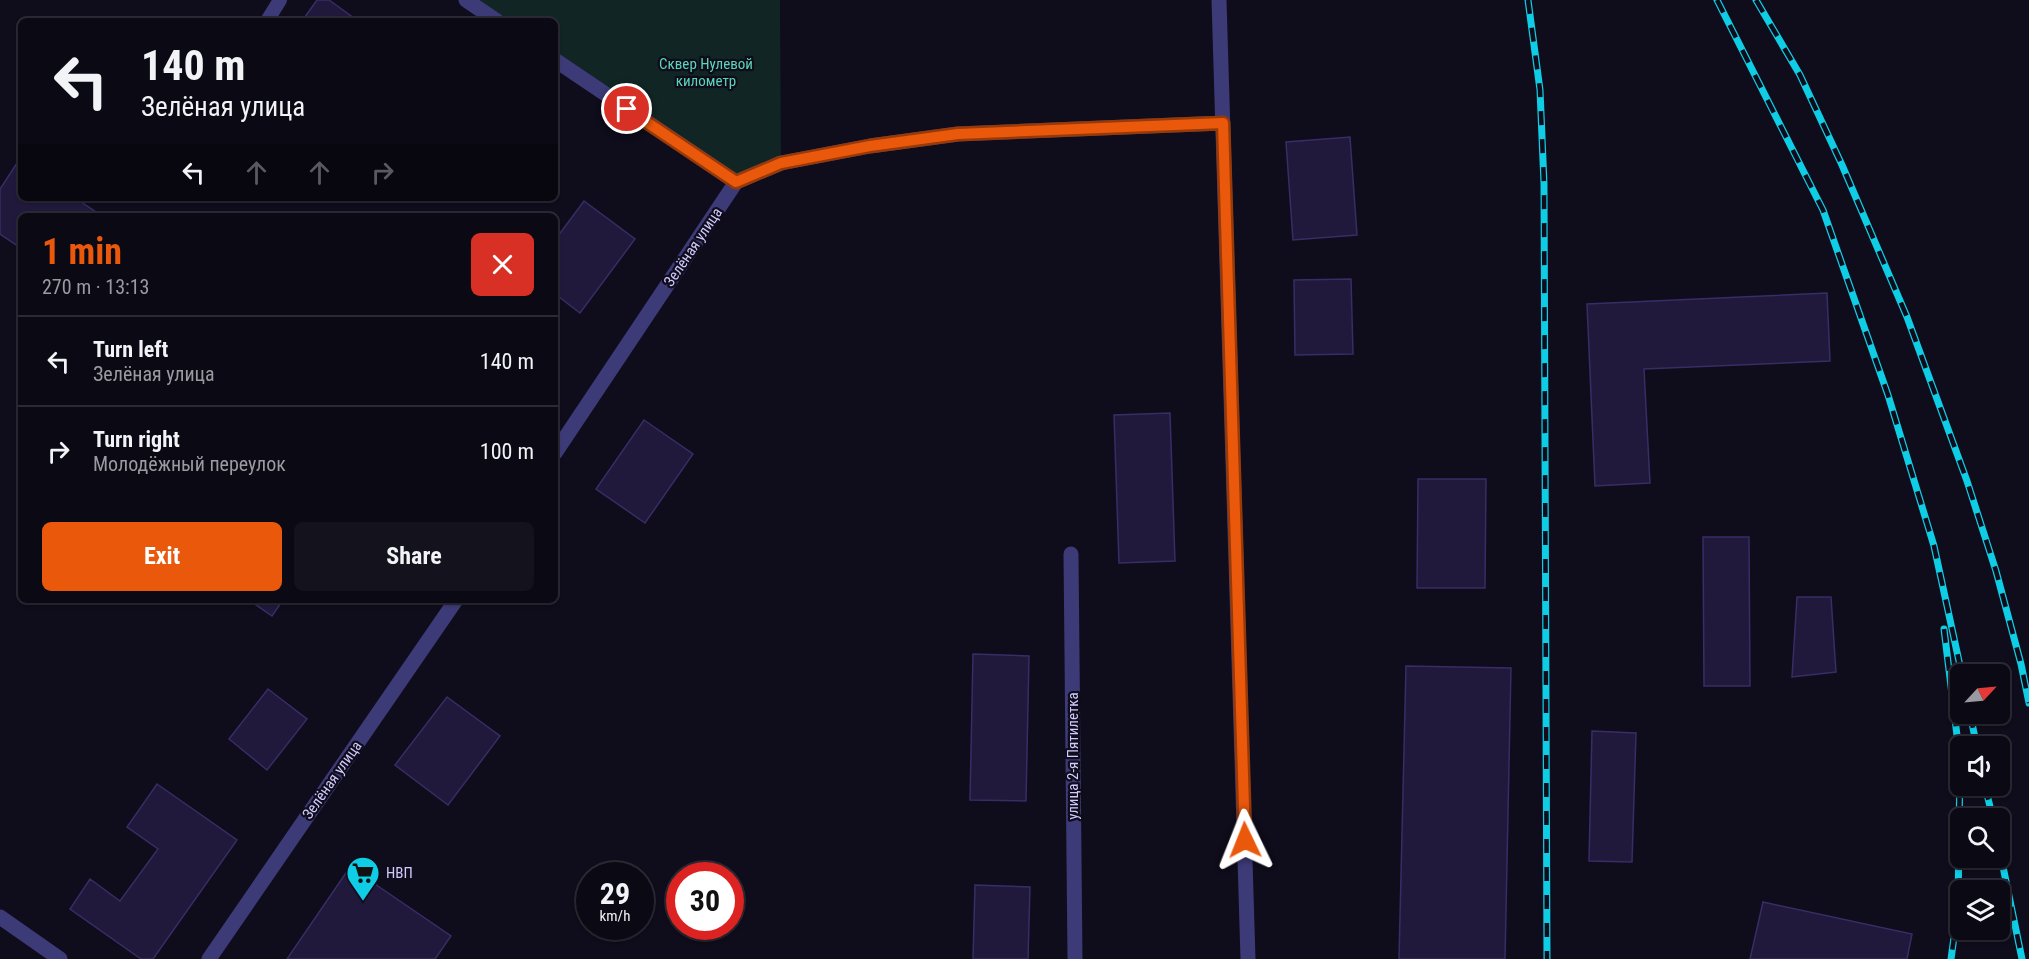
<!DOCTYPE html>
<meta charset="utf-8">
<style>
:root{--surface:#0b0914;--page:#14121d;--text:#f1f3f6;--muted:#9a9aa0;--line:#2b2a34;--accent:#ea580c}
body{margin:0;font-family:"Roboto Condensed",sans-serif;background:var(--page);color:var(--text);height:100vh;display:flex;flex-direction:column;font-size:22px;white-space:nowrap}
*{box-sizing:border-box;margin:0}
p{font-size:20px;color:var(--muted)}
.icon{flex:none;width:33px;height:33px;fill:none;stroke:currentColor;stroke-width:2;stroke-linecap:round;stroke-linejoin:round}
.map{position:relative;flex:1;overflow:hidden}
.side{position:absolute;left:18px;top:213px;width:540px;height:390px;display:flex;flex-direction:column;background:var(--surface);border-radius:9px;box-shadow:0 2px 4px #0004,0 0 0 2px var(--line)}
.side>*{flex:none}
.top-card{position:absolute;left:18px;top:18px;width:540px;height:183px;border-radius:9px;box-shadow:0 2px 4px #0004,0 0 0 2px var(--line);background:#0b0914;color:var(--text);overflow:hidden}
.needle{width:39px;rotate:64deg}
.buttons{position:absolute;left:1950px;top:664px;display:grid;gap:12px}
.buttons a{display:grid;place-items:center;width:60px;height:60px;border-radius:9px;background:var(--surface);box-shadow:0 2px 4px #0004,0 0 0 2px var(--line);font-size:30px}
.speed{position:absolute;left:576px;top:862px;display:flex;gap:12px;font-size:30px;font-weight:700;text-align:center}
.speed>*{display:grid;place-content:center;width:78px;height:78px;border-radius:50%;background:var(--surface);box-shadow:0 2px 4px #0004,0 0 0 2px var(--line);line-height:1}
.speed small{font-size:15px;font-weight:400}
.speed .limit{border:9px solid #d22;background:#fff;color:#111}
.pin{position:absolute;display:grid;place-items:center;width:51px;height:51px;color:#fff;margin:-26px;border:3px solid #fff;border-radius:50%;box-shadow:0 2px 6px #0007}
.me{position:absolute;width:66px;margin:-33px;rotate:358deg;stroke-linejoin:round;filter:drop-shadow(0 0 4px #0008)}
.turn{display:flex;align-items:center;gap:21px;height:126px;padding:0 24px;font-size:27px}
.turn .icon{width:78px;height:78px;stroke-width:2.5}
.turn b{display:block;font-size:42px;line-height:51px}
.lanes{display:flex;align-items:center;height:57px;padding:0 24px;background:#0003;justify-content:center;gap:30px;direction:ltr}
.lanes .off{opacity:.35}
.round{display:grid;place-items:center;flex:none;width:63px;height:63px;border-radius:9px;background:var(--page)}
.head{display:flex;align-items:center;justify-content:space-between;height:102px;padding:0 24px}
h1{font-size:36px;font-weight:700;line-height:45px;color:var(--accent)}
.primary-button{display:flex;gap:12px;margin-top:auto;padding:12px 24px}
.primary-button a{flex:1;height:69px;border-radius:9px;background:var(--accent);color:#fff;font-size:24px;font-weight:700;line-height:69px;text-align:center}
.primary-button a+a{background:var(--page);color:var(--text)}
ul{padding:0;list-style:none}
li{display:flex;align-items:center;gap:18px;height:90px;padding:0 24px;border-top:2px solid var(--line)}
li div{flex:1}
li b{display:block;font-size:22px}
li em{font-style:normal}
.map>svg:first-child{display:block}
.green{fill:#102524}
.building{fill:#20193b;stroke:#382d66;stroke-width:1.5}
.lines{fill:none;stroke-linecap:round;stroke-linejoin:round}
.service{stroke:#3d3a78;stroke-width:14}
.minor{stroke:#3d3a78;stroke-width:15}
.rail-casing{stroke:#0ecde4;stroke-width:7}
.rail{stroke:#0f0c1b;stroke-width:4.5;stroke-dasharray:14;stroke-linecap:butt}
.route-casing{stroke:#983908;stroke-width:15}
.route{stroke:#ea580c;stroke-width:10}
.labels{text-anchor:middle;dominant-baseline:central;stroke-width:4.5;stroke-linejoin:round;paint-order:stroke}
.park-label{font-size:15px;fill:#5cd6b8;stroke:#0f0c1b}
.street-label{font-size:15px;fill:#d0cafc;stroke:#0f0c1b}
.poi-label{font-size:15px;fill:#d0cafc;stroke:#0f0c1b;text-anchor:start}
</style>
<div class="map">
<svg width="2029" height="959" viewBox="0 0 2029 959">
<rect width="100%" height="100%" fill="#0f0c1b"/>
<path class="green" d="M466,0H780L781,163L736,182L555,60V21H497Z"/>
<path class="building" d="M317,0H329L358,21H302Z
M1350,137L1357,235L1293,240L1286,142Z
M19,160L21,161V198H75L102,216H21V248L0,234V189Z
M584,201L635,239L580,313L555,294V240Z
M1351,279L1353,354L1295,355L1294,280Z
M1827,293L1830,361L1644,369L1650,483L1595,486L1587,304Z
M1170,413L1175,561L1119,563L1114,415Z
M644,420L693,454L645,523L596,489Z
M1418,479H1486L1485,588H1417Z
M1703,537H1749L1750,686H1704Z
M1797,597H1831L1836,672L1792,677Z
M249,600H283L272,616Z
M973,654L1029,656L1026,801L970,800Z
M1406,666L1511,668L1505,959H1399Z
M268,689L307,719L267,770L229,739Z
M447,697L500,736L448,805L395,765Z
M1592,731L1636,733L1632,862L1589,861Z
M157,784L237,840L153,959H141L70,909L90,879L120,901L158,849L127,827Z
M350,867L451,936L435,959H287Z
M975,885L1030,887L1028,959H973Z
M1763,902L1912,934L1907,959H1750Z"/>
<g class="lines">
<path class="service" d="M267,21L280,0"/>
<path class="minor" d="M466,0L497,21
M1219,0L1248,959
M555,60L736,182
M555,453L736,182L781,163L870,146L958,134L1223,123
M1071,554L1075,959
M0,917L60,959
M209,959L456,600"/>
<g class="rail-casing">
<path id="rail" d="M1528,0L1540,90L1544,184L1547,959
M1717,0L1823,210L1888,395L1934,546L1962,675
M1756,0L1800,75L1842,165L1907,317L1967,481L1996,571L2021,664L2029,703
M1944,629L1960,760L1958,908L1951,959
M1970,714L1977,747
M1985,786L1993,819
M2000,852L2022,959"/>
</g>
<use href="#rail" class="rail"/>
</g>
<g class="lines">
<g class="route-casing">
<path id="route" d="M627,109L736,182L781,163L870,146L958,134L1223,123L1245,840"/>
</g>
<use href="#route" class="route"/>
</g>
<defs>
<g id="supermarket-pin" transform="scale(1.725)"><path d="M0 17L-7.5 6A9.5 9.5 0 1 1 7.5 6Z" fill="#0ecde4" stroke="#0f0c1b"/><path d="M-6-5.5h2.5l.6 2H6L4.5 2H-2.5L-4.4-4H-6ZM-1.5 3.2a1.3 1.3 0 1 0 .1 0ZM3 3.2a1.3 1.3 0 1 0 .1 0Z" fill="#111"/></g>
</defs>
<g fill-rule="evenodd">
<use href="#supermarket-pin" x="363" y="873"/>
</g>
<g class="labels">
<g class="park-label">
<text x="706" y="64">Сквер Нулевой<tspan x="706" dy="17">километр</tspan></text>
</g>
<g class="street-label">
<text transform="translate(693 247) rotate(-56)">Зелёная улица</text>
<text transform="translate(1073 756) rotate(-90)">улица 2-я Пятилетка</text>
<text transform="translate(332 780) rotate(-55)">Зелёная улица</text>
</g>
<g class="poi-label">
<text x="386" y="873">НВП</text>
</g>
</g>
</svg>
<div class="buttons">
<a><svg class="needle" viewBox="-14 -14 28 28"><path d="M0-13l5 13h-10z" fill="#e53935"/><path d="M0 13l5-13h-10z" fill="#9a9aa0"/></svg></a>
<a><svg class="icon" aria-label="sound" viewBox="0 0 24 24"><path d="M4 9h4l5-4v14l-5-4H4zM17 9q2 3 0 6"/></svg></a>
<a><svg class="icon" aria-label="search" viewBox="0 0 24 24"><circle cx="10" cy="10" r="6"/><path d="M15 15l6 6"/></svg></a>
<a><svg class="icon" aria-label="layers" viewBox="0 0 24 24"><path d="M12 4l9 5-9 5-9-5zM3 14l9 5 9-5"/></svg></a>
</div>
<div class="speed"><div>29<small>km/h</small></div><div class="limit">30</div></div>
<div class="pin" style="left:627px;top:109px;background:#d93025"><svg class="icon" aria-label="arrive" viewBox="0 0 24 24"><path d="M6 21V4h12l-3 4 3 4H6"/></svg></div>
<svg class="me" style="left:1245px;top:840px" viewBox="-20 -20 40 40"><path d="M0-17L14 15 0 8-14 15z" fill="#ea580c" stroke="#fff" stroke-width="4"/></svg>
<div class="top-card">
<div class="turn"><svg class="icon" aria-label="left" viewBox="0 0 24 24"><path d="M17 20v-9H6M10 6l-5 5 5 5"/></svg><div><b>140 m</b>Зелёная улица</div></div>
<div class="lanes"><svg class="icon" aria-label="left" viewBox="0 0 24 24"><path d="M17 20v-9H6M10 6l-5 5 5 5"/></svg><svg class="icon off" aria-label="ahead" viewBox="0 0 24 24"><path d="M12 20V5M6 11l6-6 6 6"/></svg><svg class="icon off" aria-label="ahead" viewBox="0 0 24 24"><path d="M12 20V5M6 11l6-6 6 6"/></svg><svg class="icon off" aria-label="right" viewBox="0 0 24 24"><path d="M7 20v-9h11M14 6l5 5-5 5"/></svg></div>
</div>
<section class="side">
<div class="head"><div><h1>1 min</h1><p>270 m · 13:13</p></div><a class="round" style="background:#d93025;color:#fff"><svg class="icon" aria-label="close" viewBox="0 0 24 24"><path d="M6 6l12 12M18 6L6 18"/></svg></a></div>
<ul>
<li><svg class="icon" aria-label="left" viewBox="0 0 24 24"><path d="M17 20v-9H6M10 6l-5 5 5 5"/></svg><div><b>Turn left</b><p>Зелёная улица</p></div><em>140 m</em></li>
<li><svg class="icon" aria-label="right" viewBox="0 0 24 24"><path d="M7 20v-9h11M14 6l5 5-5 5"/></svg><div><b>Turn right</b><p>Молодёжный переулок</p></div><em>100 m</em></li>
</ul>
<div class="primary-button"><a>Exit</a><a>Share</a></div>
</section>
</div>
